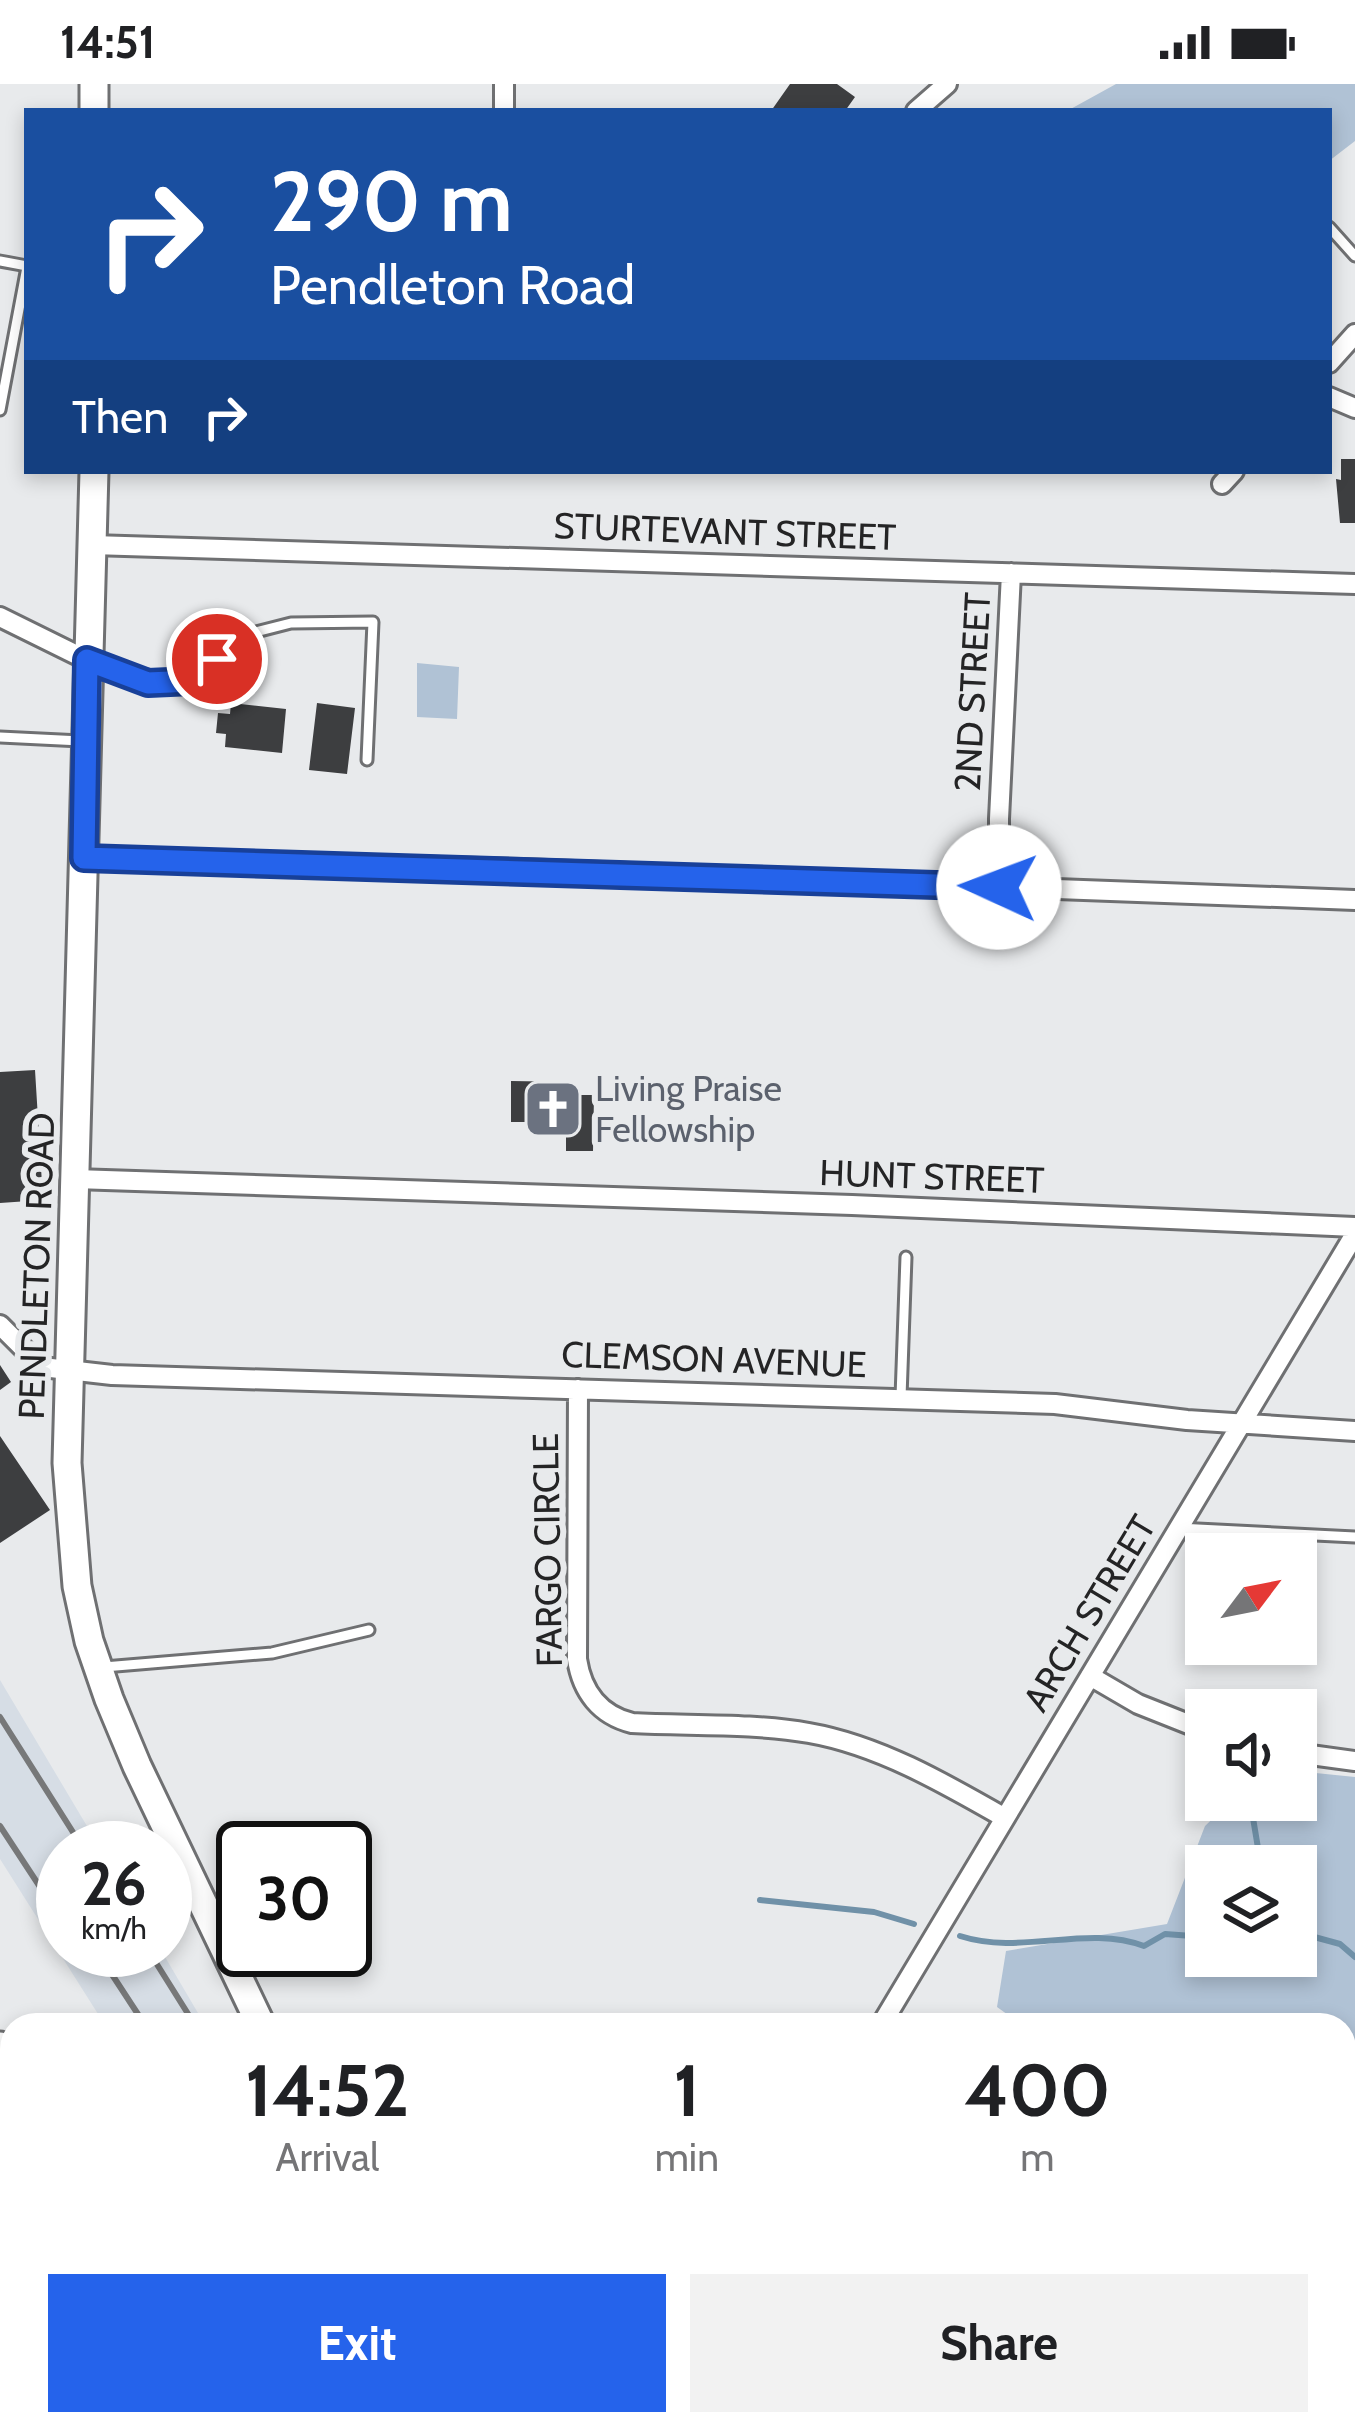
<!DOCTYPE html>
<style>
:root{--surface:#fff;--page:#f2f2f2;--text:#202124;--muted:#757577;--accent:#2563eb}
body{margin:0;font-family:Cabin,sans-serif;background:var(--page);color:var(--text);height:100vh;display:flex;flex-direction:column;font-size:45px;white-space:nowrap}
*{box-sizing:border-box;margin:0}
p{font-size:39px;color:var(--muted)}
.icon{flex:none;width:66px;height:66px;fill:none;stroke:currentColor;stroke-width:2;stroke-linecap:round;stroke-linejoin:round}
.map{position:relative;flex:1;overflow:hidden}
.panel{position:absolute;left:0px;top:1929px;width:1356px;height:423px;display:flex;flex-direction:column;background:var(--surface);border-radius:36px 36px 0 0;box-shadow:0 6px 18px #0003}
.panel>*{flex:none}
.banner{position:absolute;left:24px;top:24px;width:1308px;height:366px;border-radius:0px;box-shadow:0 6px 18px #0003;background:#1a4fa0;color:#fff;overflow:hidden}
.needle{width:78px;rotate:58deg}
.controls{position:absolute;left:1185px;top:1449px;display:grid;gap:24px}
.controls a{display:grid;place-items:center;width:132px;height:132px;border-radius:0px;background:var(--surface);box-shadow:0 6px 18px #0003;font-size:60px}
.speed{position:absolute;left:36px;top:1737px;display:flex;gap:24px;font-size:60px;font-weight:700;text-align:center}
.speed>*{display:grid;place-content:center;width:156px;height:156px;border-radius:50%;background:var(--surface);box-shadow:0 6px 18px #0003;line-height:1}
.speed small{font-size:30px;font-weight:400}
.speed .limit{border:6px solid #111;border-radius:18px;background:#fff;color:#111}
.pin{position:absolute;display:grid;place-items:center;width:102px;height:102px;color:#fff;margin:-51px;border:6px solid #fff;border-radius:50%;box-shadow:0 3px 12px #0007}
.me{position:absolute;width:132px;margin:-66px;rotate:272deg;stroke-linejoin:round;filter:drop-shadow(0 0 9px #0008)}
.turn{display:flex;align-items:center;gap:42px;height:252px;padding:0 48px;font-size:54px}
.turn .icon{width:156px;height:156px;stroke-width:2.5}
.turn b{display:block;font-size:84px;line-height:102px}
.then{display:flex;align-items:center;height:114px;padding:0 48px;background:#0003;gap:24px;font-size:45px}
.eta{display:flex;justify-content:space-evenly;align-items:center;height:204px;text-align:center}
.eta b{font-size:72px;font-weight:700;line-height:84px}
.primary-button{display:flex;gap:24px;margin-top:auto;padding:24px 48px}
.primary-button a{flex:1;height:138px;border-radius:0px;background:var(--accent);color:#fff;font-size:48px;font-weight:700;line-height:138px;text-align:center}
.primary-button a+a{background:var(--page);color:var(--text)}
.status{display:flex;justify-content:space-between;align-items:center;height:84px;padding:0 60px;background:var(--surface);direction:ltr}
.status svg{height:33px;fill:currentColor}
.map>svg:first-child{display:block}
.built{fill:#d6dde5}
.green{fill:#b0c2d5;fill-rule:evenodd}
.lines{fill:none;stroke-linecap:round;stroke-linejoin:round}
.stream{stroke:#7091a8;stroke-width:6}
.building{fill:#3d3e40}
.lane-casing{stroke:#6f7072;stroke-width:15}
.street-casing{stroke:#6f7072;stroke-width:24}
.secondary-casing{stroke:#6f7072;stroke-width:33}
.lane{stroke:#fff;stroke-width:9}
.street{stroke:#fff;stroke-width:18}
.secondary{stroke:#fff;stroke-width:27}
.rail{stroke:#777879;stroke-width:6}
.route-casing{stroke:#184099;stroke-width:30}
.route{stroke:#2563eb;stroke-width:21}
.labels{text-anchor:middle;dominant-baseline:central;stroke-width:12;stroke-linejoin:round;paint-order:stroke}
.street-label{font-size:36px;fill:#242425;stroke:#e8eaec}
.worship-label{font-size:36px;fill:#5b616d;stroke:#e8eaec;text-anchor:start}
</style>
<div class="status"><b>14:51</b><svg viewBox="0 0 49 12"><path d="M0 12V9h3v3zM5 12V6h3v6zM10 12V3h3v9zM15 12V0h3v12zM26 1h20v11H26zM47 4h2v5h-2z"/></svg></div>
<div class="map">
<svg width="1355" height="2350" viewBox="0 0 1355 2350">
<rect width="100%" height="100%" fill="#e8eaec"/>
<path class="built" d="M0,1596L100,1764H63V1866H161L205,1941H105L0,1775Z
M364,2340H453L459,2350H371Z"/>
<path class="green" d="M1116,0H1355V57L1329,77V27H1067Z
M417,579L459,583L457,635L417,633Z
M1296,1687L1355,1693V2232L1344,2217V1941H1022L997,1923L1006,1867L1167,1840L1205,1742L1232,1716H1296ZM1206,1782H1296V1872H1206Z
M0,2091L12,2098V2340H230L237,2350H0Z"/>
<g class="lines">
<path class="stream" d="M1221,1618L1224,1626
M1250,1716L1261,1782
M760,1816L874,1828L914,1840
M1296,1848L1340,1860L1355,1873
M960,1852C1022,1872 1086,1840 1144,1862L1165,1850L1206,1853"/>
</g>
<path class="building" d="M790,0H837L855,13L845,27H771Z
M1341,375H1355V439H1340L1336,395L1341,396Z
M231,619L286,625L282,669L225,663L226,650L216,649L218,629L230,630Z
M317,619L355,624L347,690L309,686Z
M35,986L43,1116L0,1119V988Z
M511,997L572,998V1011H594L593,1067H566V1049H558V1038H511Z
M0,1281L11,1298L0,1306Z
M0,1352L50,1426L0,1459Z"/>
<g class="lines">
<g class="lane-casing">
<path id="lane" d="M1329,143L1355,172
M0,177L27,182
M0,326L27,183
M96,579L148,599L192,597L240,552L291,539L373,538L367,676
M0,653L81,657
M901,1313L906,1173
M1178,1444L1355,1453
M104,1583L272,1569L369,1546"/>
</g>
<g class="street-casing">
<path id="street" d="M504,27V0
M916,27L947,0
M1329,279L1355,250
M1329,313L1355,324
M1222,400L1234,387
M92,461L1355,500
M0,533L87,576
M84,774L521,785L1355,816
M999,803V735L1011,489
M75,1095L852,1121L1355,1143
M0,1241L42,1283L112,1291L1055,1320L1187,1336L1355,1347
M578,1305L577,1575C582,1608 600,1631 632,1639C690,1642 752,1639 809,1649C878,1661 944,1699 1005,1734
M1090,1592L1138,1620L1206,1647
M1296,1669L1355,1677
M881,1941L1355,1150
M1276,2340L1296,2350
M636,2350L642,2340"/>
</g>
<g class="secondary-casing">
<path id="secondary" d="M94,0V27
M94,387L67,1379L77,1502L89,1557L109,1615L137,1682L261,1941
M0,1962L12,1980
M254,2340L260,2350
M489,2340L495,2350"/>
</g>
<use href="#lane" class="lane"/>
<use href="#street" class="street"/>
<use href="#secondary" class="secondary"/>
<path class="rail" d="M0,1633L83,1764
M0,1742L63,1838
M96,1866L145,1941
M148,1866L195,1941
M406,2340L412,2350"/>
</g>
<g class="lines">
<g class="route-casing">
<path id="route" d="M217,575L192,597L148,599L87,576L84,774L999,803"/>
</g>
<use href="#route" class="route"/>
</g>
<defs>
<g id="church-square" transform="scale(3)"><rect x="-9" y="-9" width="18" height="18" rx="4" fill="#6b7280" stroke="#e8eaec"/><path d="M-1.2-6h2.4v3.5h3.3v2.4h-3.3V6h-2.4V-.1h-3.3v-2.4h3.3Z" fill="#fff"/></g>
</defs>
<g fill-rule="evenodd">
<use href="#church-square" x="553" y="1025"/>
</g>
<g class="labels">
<g class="street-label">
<text transform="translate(725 447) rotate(2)">STURTEVANT STREET</text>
<text transform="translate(972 608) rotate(-87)">2ND STREET</text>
<text transform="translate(932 1092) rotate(2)">HUNT STREET</text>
<text transform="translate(36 1182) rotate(-88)">PENDLETON ROAD</text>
<text transform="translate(714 1275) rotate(2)">CLEMSON AVENUE</text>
<text transform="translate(547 1466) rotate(-91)">FARGO CIRCLE</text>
<text transform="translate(1089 1529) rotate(-59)">ARCH STREET</text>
</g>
<g class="worship-label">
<text x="595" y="1004">Living Praise<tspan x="595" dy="41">Fellowship</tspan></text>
</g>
</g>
</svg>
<div class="controls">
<a><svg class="needle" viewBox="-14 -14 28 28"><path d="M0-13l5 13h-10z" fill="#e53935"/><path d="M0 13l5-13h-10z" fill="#757577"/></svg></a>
<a><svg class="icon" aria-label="sound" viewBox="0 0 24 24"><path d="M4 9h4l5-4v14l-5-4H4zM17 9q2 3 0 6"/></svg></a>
<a><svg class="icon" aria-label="layers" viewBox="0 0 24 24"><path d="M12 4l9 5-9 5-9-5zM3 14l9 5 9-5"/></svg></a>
</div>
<div class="speed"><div>26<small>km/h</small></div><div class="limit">30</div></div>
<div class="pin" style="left:217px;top:575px;background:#d93025"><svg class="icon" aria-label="arrive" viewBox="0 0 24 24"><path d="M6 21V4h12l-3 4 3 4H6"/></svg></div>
<svg class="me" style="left:999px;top:803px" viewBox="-20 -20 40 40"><circle r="19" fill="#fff"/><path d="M0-13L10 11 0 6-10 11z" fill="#2563eb"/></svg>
<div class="banner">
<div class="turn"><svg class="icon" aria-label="right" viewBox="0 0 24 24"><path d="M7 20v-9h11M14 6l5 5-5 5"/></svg><div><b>290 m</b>Pendleton Road</div></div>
<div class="then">Then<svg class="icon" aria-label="right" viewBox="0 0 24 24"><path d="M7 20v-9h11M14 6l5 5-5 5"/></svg></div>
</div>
<section class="panel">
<div class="eta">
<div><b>14:52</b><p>Arrival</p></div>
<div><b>1</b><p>min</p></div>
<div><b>400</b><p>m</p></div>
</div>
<div class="primary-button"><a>Exit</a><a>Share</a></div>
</section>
</div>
